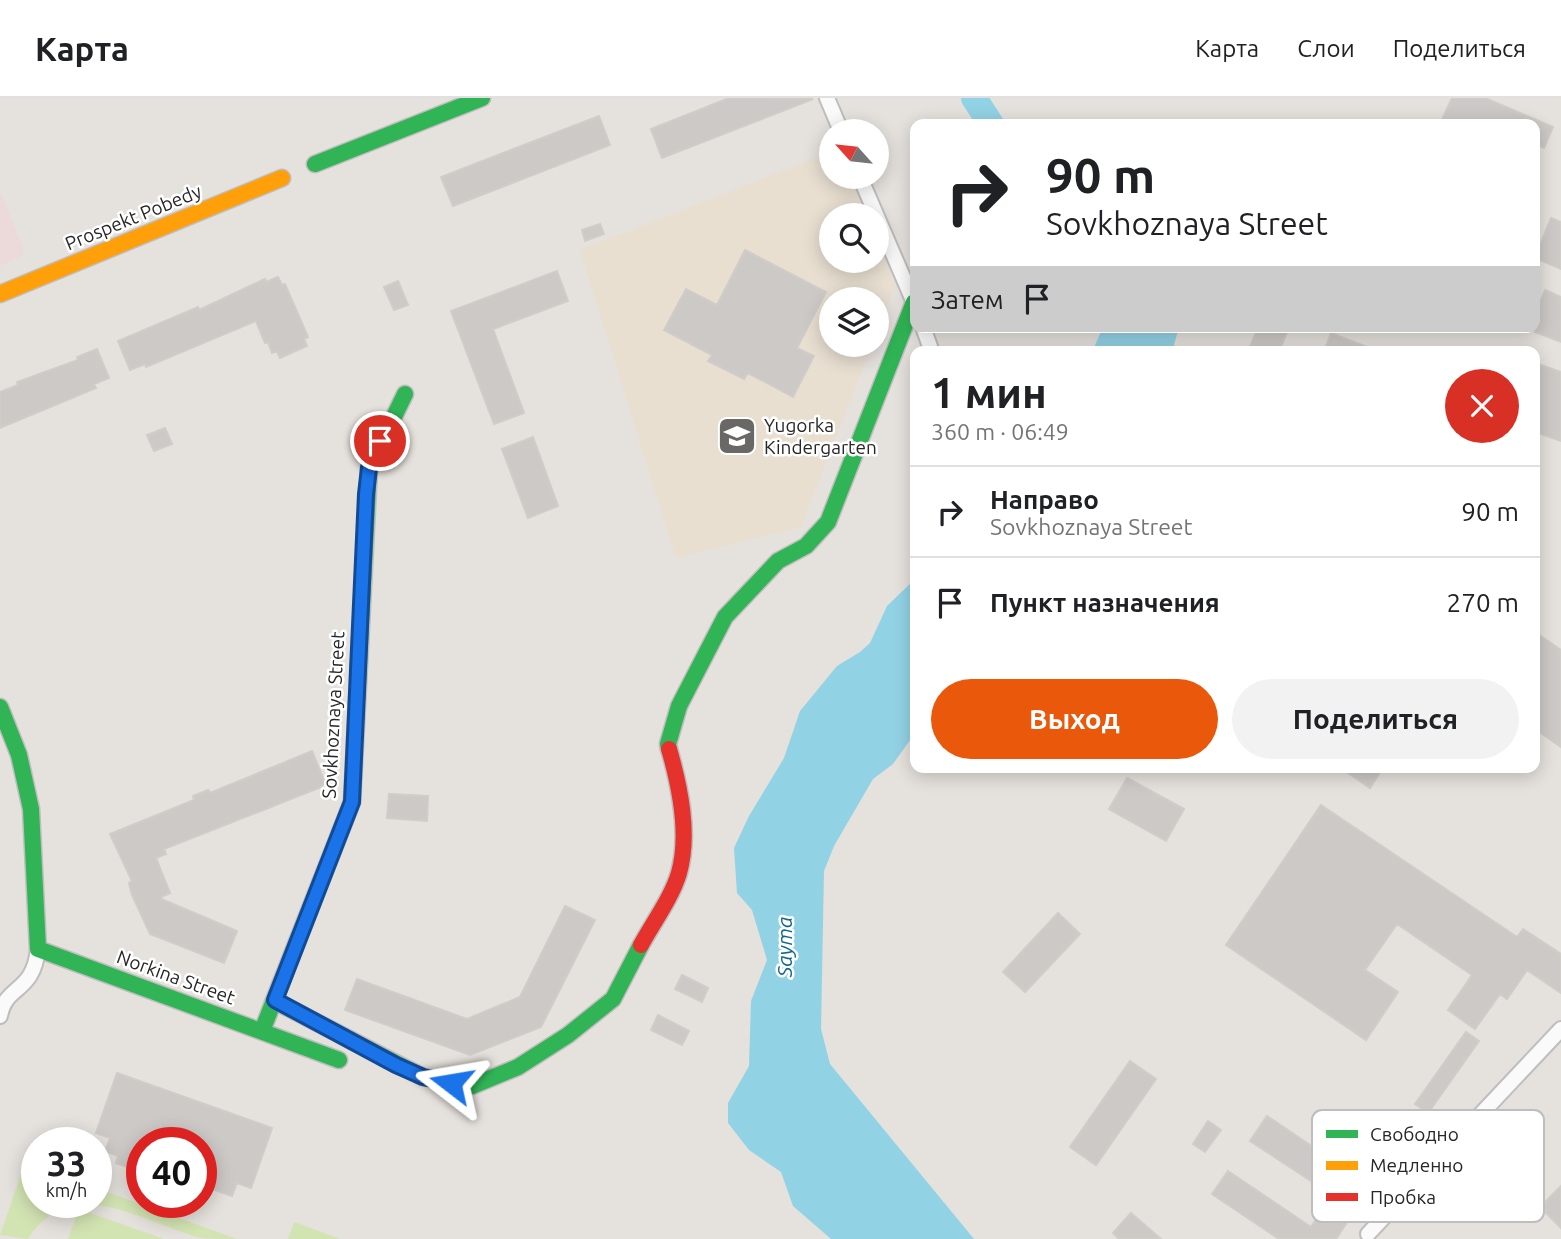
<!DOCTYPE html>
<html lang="ru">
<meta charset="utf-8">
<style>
:root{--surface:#fff;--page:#f2f2f2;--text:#202124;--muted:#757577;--line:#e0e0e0;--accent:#ea580c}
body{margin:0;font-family:Ubuntu,sans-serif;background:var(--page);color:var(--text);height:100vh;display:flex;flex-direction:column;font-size:26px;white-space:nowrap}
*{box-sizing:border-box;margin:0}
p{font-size:23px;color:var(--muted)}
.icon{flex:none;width:38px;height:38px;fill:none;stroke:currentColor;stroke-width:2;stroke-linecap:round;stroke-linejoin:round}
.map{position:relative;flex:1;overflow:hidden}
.side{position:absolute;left:910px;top:248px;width:630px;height:427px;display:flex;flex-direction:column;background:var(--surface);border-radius:14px;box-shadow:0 4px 18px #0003}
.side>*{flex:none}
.guide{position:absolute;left:910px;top:21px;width:630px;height:214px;border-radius:14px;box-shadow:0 4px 18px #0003;background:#fff;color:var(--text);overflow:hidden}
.needle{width:46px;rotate:297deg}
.controls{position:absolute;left:819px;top:21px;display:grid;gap:14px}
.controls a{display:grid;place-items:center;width:70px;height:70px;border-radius:50%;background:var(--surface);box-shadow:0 4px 18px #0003;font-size:35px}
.speed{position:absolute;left:21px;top:1029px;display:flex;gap:14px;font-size:35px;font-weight:700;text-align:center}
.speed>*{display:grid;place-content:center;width:91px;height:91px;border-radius:50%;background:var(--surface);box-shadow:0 4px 18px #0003;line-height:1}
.speed small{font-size:18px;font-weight:400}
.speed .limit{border:10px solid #d22;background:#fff;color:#111}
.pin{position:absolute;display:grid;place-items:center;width:60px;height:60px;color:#fff;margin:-30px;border:4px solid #fff;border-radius:50%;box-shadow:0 2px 7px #0007}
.me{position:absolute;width:77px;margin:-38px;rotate:284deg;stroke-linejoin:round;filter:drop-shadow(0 0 5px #0008)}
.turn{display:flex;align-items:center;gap:24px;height:147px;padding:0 21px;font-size:32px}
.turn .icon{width:91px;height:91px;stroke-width:2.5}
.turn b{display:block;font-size:49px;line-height:60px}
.then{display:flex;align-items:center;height:66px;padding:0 21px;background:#0003;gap:14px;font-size:26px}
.round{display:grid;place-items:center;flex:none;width:74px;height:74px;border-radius:37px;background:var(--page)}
.overview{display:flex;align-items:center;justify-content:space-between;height:119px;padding:0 21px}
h1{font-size:42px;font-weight:700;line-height:52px}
.primary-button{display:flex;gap:14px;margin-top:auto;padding:14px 21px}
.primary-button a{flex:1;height:80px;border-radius:42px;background:var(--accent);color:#fff;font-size:28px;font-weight:700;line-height:80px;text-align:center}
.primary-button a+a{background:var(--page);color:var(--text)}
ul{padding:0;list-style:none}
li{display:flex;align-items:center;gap:21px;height:91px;padding:0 21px;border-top:2px solid var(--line)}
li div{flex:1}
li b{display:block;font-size:26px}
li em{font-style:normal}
header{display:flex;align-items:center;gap:42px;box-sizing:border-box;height:98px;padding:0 35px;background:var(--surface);border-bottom:2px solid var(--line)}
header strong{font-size:33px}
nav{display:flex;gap:38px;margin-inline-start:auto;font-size:24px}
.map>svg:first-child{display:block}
.education{fill:#e8dfd1}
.medical{fill:#ebdad9}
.pitch{fill:#d3e4b3}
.water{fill:#92d2e5}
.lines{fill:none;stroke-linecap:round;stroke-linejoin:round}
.river{stroke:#92d2e5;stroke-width:26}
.building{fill:#ccc9c6;stroke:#d0cdc9;stroke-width:2}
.street-casing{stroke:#bfbdbe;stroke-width:18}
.fast-casing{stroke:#bfbdbe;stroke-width:19}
.slow-casing{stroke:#bfbdbe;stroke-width:19}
.jam-casing{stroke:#bfbdbe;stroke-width:19}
.street{stroke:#fbfafa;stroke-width:14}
.fast{stroke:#30b455;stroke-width:16}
.slow{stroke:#ff9f0a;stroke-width:16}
.jam{stroke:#e5322d;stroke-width:16}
.route-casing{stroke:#114b97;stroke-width:18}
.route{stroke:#1a73e8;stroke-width:12}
.labels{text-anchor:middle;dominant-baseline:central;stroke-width:5;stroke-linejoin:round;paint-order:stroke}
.street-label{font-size:19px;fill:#272727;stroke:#fff}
.poi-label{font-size:19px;fill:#272727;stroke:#fff;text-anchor:start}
.water-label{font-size:21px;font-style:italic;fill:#12678f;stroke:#fff}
.key{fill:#fff;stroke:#bebebe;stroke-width:2}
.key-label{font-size:19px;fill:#272727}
</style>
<header>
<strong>Карта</strong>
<nav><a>Карта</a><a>Слои</a><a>Поделиться</a></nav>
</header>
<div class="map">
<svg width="1561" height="1141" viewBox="0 0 1561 1141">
<rect width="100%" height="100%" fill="#e5e1dc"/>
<path class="education" d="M831,54V79H853L869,117H831V163H877V135L897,183L877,234V201H831V247H872L801,429L676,460L580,152Z"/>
<path class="medical" d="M0,93L25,156L0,168Z"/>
<path class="pitch" d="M30,1050L37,1052V1104H96V1090L237,1141C226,1141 211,1141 200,1140C144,1125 71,1073 28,1141L0,1137Z
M79,1111L164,1141H68Z
M294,1124L340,1141H288Z"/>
<path class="water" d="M1103,229H1179L1172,254H1092Z
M915,481V635L893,666L873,681L834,748L824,773L821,931L830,966L974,1141H831L793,1108L781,1074L749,1052L728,1025V1005L749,968L751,903L767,862L752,812L737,795L734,750L749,718L784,660L800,613L837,568L860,554L870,545L887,508Z"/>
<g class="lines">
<path class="river" d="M974,0L991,26"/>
</g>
<path class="building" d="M729,0L813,1L662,60L651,31Z
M1452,0H1485L1553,29L1544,50L1535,46V26H1440Z
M599,18L610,47L453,108L441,79Z
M1551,120L1561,124V171L1535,160Z
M600,126L604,136L585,143L582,132Z
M745,152L826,194L797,250L814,258L793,299L748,275L744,281L708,263L712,257L664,232L686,191L717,207Z
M557,173L568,203L493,231L524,315L494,326L451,213Z
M278,179L282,187L285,186L308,239L304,241L307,248L280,260L277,253L272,255L268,244L265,245L256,223L146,269L145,266L130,272L118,243L198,209L199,212L265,181L266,184Z
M398,183L408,207L394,212L384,189Z
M1545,192L1561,199V244L1535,234V217Z
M1258,229H1289L1279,254H1248Z
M1331,235L1377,253V254H1324Z
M97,251L109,280L94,286L96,290L0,330V294L18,287L17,284L78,262L77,259Z
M1535,265L1561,274V343L1535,334Z
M165,330L172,346L154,353L147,337Z
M533,339L558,408L528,420L502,351Z
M1535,534L1561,552V649L1535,631Z
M312,653L325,685L319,690L164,751L166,756L156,760L170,795L159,800L237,833L224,865L150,836L132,797L129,785L132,783L110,736L194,702L193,698L208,692L210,695Z
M1341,670H1383L1370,690Z
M1127,680L1184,711L1166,743L1109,711Z
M389,696L428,698L427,723L387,720Z
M1321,707L1517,839L1523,831L1561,856V895L1527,872L1507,901L1500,896L1475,931L1448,912L1472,877L1397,826L1365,872L1398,894L1366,942L1226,847Z
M565,808L595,822L541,929L470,957L345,912L357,881L467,921L520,899Z
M1058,815L1080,836L1025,894L1003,874Z
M682,877L708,890L702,904L675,891Z
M658,917L689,933L682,947L651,932Z
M1466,934L1479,943L1428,1015L1415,1006Z
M1130,963L1156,981L1096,1067L1070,1049Z
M117,975L272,1030L251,1090L237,1085L232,1098L201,1087V1045H142V1074L116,1065L118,1058L105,1053L110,1040L96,1035Z
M1267,1018L1341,1068L1325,1092L1250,1043Z
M1208,1023L1221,1032L1205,1054L1193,1046Z
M1228,1073L1311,1129L1332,1097L1355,1112L1336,1141H1279L1212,1096Z
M1561,1088V1130L1540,1109Z
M1131,1115L1161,1141H1119L1113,1135Z"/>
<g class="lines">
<g class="street-casing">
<path id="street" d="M827,0L841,33
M860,79L915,207
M923,229L932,254
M0,918C6,886 33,896 38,851
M1368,1136L1561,931"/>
</g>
<g class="fast-casing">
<path id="fast" d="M315,66L482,0
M0,609L19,657L31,711L38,851L339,962
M669,651L668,646L679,608L725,519L778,463L806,448L828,424L914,204
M275,903L423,979L472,988L518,969L568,937L613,901L641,847
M262,933L352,704L369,370L405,296"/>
</g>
<g class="slow-casing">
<path id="slow" d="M0,196L282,80"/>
</g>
<g class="jam-casing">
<path id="jam" d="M641,847C653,825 672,799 679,775C690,736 680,689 669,651"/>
</g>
<use href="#street" class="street"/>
<use href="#fast" class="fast"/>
<use href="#slow" class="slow"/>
<use href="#jam" class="jam"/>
</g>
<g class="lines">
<g class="route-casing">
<path id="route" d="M380,343L369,370L366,396L352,704L275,902L396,967L423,979L451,985"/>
</g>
<use href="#route" class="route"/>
</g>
<defs>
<g id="school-square" transform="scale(2.0125)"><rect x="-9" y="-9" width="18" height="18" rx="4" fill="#6a6866" stroke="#fff"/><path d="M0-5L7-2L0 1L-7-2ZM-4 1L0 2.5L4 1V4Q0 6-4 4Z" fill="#fff"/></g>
</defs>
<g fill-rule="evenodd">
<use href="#school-square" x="737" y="338"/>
</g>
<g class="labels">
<g class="street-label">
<text transform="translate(133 119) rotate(-22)">Prospekt Pobedy</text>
<text transform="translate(333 617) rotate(-87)">Sovkhoznaya Street</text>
<text transform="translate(176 879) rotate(20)">Norkina Street</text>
</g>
<g class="poi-label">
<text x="764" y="327">Yugorka<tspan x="764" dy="22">Kindergarten</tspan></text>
</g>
<g class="water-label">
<text transform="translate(784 849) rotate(-90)">Sayma</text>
</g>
</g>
<rect x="1312" y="1012" width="232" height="112" rx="10" class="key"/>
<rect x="1326" y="1032" width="32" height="8" fill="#30b455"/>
<rect x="1326" y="1063" width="32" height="9" fill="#ff9f0a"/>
<rect x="1326" y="1095" width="32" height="8" fill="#e5322d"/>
<g class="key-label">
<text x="1370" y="1043">Свободно</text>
<text x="1370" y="1074">Медленно</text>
<text x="1370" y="1106">Пробка</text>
</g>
</svg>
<div class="controls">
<a><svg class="needle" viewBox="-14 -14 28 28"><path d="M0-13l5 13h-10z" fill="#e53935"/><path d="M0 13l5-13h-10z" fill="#757577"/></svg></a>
<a><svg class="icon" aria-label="search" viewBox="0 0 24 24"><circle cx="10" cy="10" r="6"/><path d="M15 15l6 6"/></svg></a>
<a><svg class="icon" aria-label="layers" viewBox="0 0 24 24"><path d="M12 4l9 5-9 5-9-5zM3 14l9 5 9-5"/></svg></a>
</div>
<div class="speed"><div>33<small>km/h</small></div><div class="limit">40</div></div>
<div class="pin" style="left:380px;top:343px;background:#d93025"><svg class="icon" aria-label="arrive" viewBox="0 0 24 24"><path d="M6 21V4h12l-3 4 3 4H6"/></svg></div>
<svg class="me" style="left:451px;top:985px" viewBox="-20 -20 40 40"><path d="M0-17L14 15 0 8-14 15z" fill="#1a73e8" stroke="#fff" stroke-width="4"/></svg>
<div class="guide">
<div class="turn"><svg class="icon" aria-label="right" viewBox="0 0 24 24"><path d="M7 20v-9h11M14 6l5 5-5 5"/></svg><div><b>90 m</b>Sovkhoznaya Street</div></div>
<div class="then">Затем<svg class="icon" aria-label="arrive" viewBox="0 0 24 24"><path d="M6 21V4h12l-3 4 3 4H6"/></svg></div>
</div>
<section class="side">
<div class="overview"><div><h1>1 мин</h1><p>360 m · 06:49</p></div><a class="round" style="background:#d93025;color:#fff"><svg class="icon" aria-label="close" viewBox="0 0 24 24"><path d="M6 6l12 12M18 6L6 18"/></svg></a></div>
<ul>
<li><svg class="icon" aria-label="right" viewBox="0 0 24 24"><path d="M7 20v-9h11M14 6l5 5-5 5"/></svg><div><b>Направо</b><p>Sovkhoznaya Street</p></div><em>90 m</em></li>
<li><svg class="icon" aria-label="arrive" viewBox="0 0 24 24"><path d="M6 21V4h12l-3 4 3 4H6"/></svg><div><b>Пункт назначения</b></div><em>270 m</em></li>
</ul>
<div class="primary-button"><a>Выход</a><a>Поделиться</a></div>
</section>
</div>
